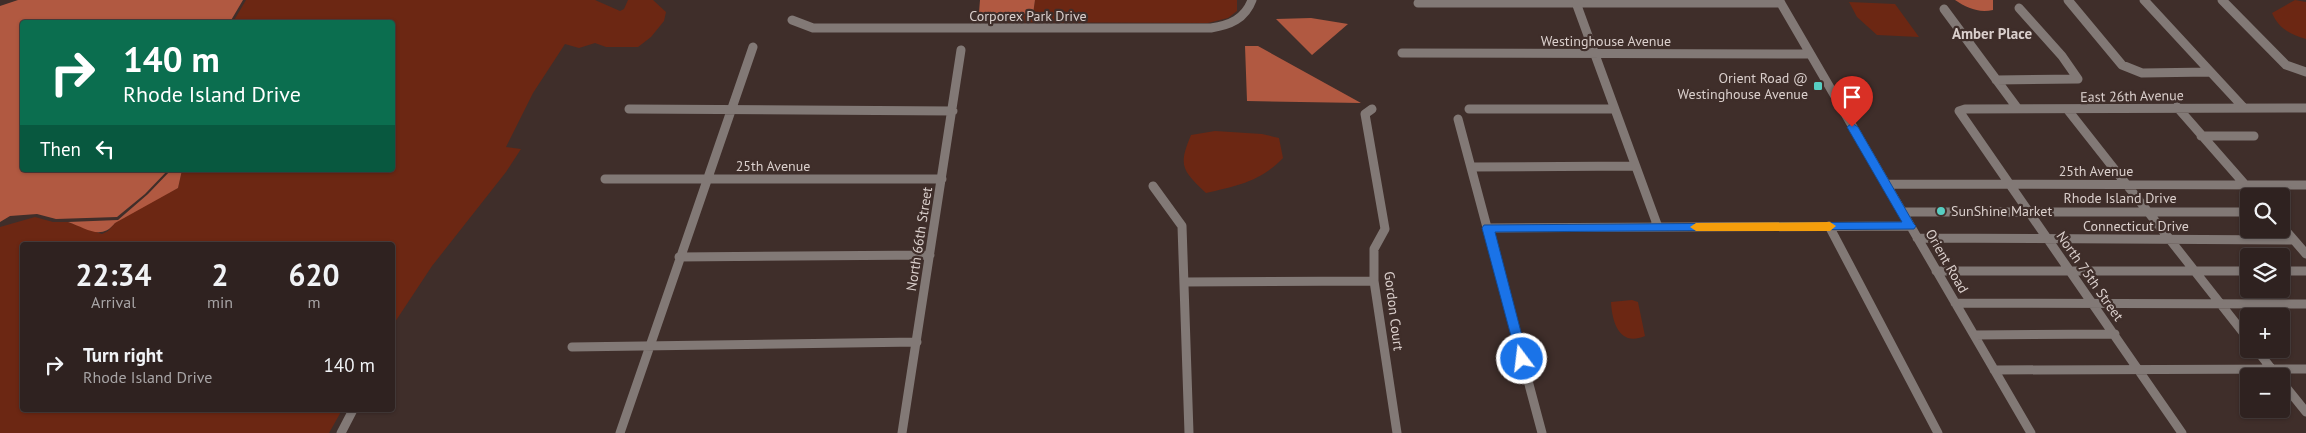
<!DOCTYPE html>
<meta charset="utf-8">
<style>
:root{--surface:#2f2220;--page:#3b2f2d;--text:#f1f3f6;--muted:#a7a4a5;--line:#4a3f3e}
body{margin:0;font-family:"PT Sans",sans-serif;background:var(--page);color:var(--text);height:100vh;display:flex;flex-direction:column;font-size:19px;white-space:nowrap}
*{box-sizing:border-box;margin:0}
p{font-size:16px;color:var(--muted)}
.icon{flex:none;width:28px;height:28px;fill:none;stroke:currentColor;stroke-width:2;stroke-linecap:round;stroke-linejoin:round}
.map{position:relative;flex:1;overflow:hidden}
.drawer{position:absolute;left:20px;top:242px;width:375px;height:170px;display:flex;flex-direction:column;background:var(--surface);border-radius:5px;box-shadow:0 1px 4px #0004,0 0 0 1px var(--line)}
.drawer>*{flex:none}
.top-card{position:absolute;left:20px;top:20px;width:375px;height:152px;border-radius:5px;box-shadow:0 1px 4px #0004,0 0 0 1px var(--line);background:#0b6e4f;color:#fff;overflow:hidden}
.buttons{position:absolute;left:2240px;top:188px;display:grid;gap:10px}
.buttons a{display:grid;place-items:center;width:50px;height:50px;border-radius:5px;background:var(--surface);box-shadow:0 1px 4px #0004,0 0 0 1px var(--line);font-size:25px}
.pin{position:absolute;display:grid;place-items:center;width:42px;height:42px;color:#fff;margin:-51px -21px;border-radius:50% 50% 50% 0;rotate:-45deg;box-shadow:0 0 5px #0007}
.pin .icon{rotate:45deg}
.me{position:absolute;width:55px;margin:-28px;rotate:345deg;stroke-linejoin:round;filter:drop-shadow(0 0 4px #0008)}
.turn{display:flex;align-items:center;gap:18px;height:105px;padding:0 20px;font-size:22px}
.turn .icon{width:65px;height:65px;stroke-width:2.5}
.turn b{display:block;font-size:35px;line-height:42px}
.then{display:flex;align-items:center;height:48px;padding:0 20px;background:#0003;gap:10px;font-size:19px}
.eta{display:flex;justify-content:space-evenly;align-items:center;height:85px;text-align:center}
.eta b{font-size:30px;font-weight:600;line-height:35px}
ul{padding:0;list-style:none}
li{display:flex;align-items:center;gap:15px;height:75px;padding:0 20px}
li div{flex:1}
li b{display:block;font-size:19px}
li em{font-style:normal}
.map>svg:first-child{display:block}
.green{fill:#6c2713}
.water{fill:#b15941}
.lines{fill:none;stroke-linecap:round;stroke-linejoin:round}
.minor{stroke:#827976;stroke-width:9}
.route{fill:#1a73e8;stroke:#114b97}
.slow{fill:#f59e0b}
.poi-dot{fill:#57cec2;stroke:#3f2e2a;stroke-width:2}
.labels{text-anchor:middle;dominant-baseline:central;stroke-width:4.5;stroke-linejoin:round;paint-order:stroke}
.street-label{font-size:14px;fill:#dacfcc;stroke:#3f2e2a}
.poi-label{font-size:14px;fill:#dacfcc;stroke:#3f2e2a;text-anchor:end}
.neighbourhood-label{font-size:15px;font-weight:bold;fill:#dacfcc;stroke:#3f2e2a}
</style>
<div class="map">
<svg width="2306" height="433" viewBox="0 0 2306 433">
<rect width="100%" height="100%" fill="#3f2e2a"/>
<path class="green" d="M246,0H595L620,11L624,9L628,0H653L666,12L664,21L651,37L638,47H606L595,43L579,48L565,44L533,93L506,147L521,149L506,172L432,266L393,325L392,245H22V410H342L329,433H0V227L35,217L53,222H68L102,234L108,231L115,223L142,206L178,188L182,170H392V22H233Z
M1035,0H1237V11L1228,18L1208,23L978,22L979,13L1033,14Z
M2295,0L2306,2V39C2290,34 2279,29 2272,13Z
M1849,2L1895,4L1919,37L1877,35L1857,17Z
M1215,131L1262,134L1279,138L1283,158C1260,182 1236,186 1206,193C1182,170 1178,166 1191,135Z
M1632,300L1638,302L1645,336C1620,347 1612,323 1611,302Z"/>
<path class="water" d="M18,0H243L230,22H22V170H168L145,194L117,217L56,219L37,214L10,216L0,222V6Z
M980,0H1035L1033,14L979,13Z
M1955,0H1993V10C1978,13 1967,8 1955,0Z
M1311,18L1348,24L1312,55L1276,19Z
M1245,46H1258L1361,103L1247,101Z
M171,170H182L178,188L115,223C101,241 86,228 68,222L118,220L148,194Z"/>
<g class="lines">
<path class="minor" d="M1575,0L1658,227
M1779,0L2031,433
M2068,0L2122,65L2142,73L2210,72
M2144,0L2244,108
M2222,0L2286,65L2306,72
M1418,3H1781
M2019,8L2062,56L2078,79
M1944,9L2018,109
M792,20L813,28H1211C1230,25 1245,19 1252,0
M1402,53L1810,54
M1996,80L2078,79
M2177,107L2255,196
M629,109L953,111
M1372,109L1365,114L1385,229L1374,249V281L1397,433
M1469,109H1614
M2067,109L2249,340
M1458,119L1542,433
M2201,136H2254
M1472,167L1635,166
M605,179H942
M1886,184L2306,185
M1153,186L1182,226L1189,433
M1902,212H2249
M2281,225L2306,254
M1829,226L1938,433
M1488,228L1910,226
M1917,238L2294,240
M679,257L930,255
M1936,271H2249
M2281,271H2306
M1185,282L1374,281
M1955,303L2306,304
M1974,335L2115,334
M572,347L917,342
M2256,349L2274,372
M1994,370L2306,369
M2281,381L2306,412
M341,433L353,410
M620,433L753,47
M902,433L961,50
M2182,433L1959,111L1965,109L2306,108"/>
</g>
<path class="route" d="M1852,123L1858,127L1914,224L1916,226L1914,229L1495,232L1528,359L1527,362H1518L1482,228L1484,225L1902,222L1847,127Z"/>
<path class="slow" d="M1830,222L1836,226L1830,231H1696L1690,227L1696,223Z"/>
<g class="poi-dot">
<rect x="1813" y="81" width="10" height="10" rx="2.5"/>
<circle cx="1941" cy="211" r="5"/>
</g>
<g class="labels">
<g class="street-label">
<text x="1028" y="16">Corporex Park Drive</text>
<text x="1606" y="41">Westinghouse Avenue</text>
<text transform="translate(2132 96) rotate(-1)">East 26th Avenue</text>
<text x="773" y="166">25th Avenue</text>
<text x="2096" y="171">25th Avenue</text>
<text x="2120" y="198">Rhode Island Drive</text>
<text x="2136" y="226">Connecticut Drive</text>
<text transform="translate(919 239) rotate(-81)">North 66th Street</text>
<text transform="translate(1947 261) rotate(60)">Orient Road</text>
<text transform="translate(2090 276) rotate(55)">North 75th Street</text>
<text transform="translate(1394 311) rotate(83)">Gordon Court</text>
</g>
<g class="poi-label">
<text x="1808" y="78">Orient Road @<tspan x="1808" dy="16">Westinghouse Avenue</tspan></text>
<text x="1951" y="211" text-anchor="start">SunShine Market</text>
</g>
<g class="neighbourhood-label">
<text x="1992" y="33">Amber Place</text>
</g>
</g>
</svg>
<div class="buttons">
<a><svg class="icon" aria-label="search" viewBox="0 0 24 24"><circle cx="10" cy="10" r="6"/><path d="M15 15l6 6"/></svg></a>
<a><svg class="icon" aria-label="layers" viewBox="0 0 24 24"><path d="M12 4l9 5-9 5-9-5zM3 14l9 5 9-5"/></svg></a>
<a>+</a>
<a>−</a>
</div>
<div class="pin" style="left:1852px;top:127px;background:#d93025"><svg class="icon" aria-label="arrive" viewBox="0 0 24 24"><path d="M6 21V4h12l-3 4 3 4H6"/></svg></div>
<svg class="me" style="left:1522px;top:359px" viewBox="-20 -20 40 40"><circle r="17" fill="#1a73e8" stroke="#fff" stroke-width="3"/><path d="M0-11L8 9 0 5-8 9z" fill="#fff"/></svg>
<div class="top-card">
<div class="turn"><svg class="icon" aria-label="right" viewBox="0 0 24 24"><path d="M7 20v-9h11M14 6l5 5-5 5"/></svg><div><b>140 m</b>Rhode Island Drive</div></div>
<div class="then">Then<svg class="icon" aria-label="left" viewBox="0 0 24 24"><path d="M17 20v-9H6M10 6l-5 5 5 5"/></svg></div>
</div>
<section class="drawer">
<div class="eta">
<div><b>22:34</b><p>Arrival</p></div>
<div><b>2</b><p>min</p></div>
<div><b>620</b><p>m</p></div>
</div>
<ul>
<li><svg class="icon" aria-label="right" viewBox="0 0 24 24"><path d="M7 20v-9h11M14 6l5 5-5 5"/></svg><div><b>Turn right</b><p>Rhode Island Drive</p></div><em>140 m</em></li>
</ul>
</section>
</div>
